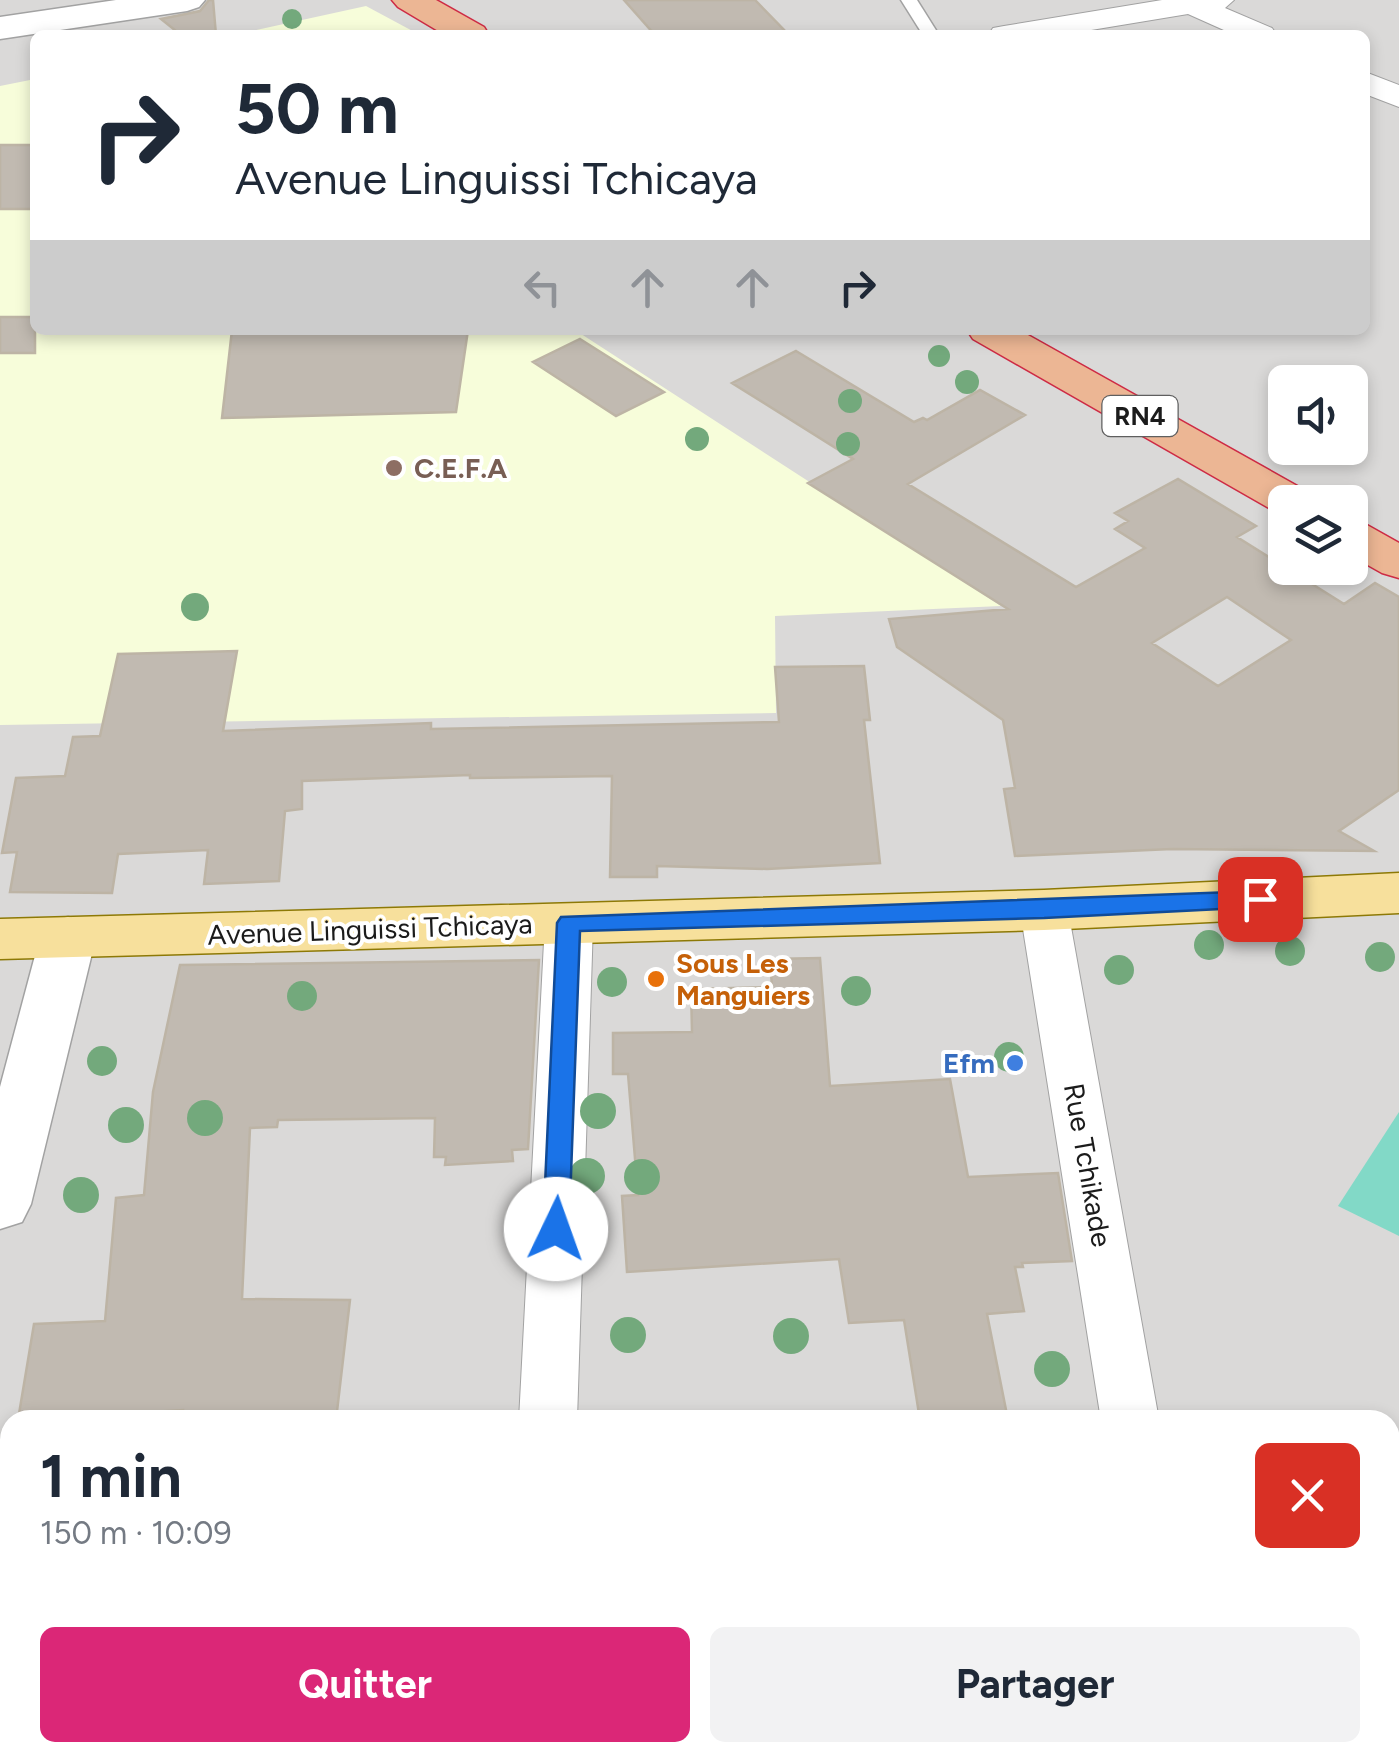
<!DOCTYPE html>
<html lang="fr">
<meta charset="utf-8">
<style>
:root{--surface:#fff;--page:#f2f2f3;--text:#1f2937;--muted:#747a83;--accent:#db2777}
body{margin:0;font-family:Figtree,sans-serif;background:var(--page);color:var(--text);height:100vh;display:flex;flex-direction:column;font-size:38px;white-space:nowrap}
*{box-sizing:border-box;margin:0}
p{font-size:32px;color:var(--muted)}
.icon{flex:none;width:55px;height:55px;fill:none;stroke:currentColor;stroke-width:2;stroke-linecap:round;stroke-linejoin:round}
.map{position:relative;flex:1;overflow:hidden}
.details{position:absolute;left:0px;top:1410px;width:1400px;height:352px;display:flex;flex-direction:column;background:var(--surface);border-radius:30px 30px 0 0;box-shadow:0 5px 15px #0003}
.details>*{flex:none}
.banner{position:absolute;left:30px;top:30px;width:1340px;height:305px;border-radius:15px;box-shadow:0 5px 15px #0003;background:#fff;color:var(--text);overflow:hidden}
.controls{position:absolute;left:1268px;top:365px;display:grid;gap:20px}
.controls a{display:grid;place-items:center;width:100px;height:100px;border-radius:15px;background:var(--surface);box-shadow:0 5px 15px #0003;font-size:50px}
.pin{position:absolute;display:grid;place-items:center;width:85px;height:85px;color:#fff;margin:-42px;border-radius:20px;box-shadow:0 5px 15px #0006}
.me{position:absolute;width:110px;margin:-55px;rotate:3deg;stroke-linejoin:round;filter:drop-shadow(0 0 8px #0008)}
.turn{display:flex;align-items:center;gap:35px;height:210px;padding:0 40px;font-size:45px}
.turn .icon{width:130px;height:130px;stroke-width:2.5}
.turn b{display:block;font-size:70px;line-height:85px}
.lanes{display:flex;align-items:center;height:95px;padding:0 40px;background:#0003;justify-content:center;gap:50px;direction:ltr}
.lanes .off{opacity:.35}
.round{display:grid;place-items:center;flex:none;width:105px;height:105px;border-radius:15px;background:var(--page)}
.head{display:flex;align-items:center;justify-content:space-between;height:170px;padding:0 40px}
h1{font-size:60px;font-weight:700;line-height:75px}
.cta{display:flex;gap:20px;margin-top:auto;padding:20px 40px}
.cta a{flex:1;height:115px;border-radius:15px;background:var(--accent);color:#fff;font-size:40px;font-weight:700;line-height:115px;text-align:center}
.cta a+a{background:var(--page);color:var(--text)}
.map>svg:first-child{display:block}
.residential{fill:#dad9d8;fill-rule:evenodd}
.education{fill:#f7fdda}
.pitch{fill:#82d9c7}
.building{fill:#c1bab1;stroke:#bdb4a5;stroke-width:2.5;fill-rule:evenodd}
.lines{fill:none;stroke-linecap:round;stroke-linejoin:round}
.service-casing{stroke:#a2a2a2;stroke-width:3}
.minor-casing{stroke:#a2a2a2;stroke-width:2}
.tertiary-casing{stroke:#a2a2a2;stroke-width:3}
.primary-casing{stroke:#8d7906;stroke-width:3}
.trunk-casing{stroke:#ce2b45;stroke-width:3}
.service{fill:#fff;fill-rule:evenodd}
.minor{fill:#fff;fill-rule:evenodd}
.tertiary{fill:#fff;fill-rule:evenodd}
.primary{fill:#f7e09c;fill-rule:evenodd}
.trunk{fill:#ecb694;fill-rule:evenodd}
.tree{fill:#73a97c}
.route{fill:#1a73e8;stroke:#114b97;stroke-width:2.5}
.education-dot{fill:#8d6e63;stroke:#fff;stroke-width:4}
.food-dot{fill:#e8710a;stroke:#fff;stroke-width:4}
.shop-dot{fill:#3f7fe0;stroke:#fff;stroke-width:4}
.labels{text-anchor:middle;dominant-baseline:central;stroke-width:8;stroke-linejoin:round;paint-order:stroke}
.shield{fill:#fff;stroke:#5f5f5f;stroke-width:2.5}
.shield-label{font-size:25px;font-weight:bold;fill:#1b1b1b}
.education-label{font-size:28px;font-weight:bold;fill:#785e54;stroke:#fff;text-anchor:start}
.street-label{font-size:28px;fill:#1b1b1b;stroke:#fff}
.food-label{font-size:28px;font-weight:bold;fill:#c56008;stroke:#fff;text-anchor:start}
.shop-label{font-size:28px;font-weight:bold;fill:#366cbe;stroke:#fff;text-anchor:end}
</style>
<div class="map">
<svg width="1399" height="1762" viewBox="0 0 1399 1762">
<rect width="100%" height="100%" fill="#edebe1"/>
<path class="residential" d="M0,0H1399V1762H0ZM35,35H1365V330H35ZM1285,382H1350V448H1285ZM1285,502H1350V568H1285ZM10,1420H1390V1752H10Z"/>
<path class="education" d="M366,6L420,35H233Z
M35,79V330H575L1001,606L775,616L776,713L0,725V86Z"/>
<path class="pitch" d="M1399,1112V1236L1338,1206Z"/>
<path class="building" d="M209,0H213L216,35H181L161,19L200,11Z
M624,0H755L789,35H655Z
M0,145H35V209H0Z
M0,317H35V353H0Z
M232,330H468L456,412L222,418Z
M580,339L664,392L616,416L533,362Z
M796,351L914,422L923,418L927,420L980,390L1025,415L908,484L1076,587L1145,548L1115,529L1128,521L1115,513L1178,479L1256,526L1237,537L1344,604L1375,583L1399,597V790L1339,831L1374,851L1172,849L1015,856L1004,789L1015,788L1003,720L897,647L889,619L1008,609L808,483L853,459L732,383ZM1227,597L1291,640L1218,686L1152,643Z
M237,651L223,731L431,723V729L779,722L775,667L864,666L870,720H864L880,863L767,869L657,866V877H610L612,776L470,778V775L302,781V809L285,811L279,881L204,884L208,850L118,854L112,893L10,892L17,852L2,853L16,778L65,776L73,737L100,736L118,654Z
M820,958L830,1086L950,1079L968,1177L1058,1173L1072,1261L1022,1263L1023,1267H1015L1024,1311L987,1314L1008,1420H920L904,1320L849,1323L839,1259L627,1272L622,1196L638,1195L628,1074H613V1033L692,1032L691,989L772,987L770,959Z
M539,960L528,1149L512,1150L513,1161L445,1165L446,1157H434L435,1118L278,1120L277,1127L250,1128L242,1299L350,1300L336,1420H182L183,1410L103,1415V1420H18L34,1324L105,1321L116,1198L144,1195L153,1092L180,965Z"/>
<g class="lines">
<g class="service-casing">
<path id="service" d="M901,0H917L939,35H923Z"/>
</g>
<g class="minor-casing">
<path id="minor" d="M1162,0H1234L1225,8L1272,28L1277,35H1235L1188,14L1061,35H988L993,28L1004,26Z
M1365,72L1399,85V107L1365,94Z
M1044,893L1061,898L1068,910L1159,1420H1101L1020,910L1027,898Z
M569,906L586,911L593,923L577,1420H519L545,923L552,911Z
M0,1727H10V1752H153L149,1762H0Z
M503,1752H567L568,1762H504Z
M1156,1752H1220L1222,1762H1158Z"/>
</g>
<g class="tertiary-casing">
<path id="tertiary" d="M116,0H205L199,7L187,11L0,39V17Z
M68,917L88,923L96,937L31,1204L22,1222L0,1229V1087L40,937L48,923Z"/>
</g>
<g class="primary-casing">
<path id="primary" d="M1399,873V913L1044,930L0,959V919L1044,890Z"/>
</g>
<g class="trunk-casing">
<path id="trunk" d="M392,0H436L484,27L489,35H445L398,7Z
M967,330H1019L1308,492L1315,502H1285V514L1276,512L973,339Z
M1350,521L1367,525L1399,543V578L1382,573L1350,555Z"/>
</g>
<use href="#service" class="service"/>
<use href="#minor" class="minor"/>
<use href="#tertiary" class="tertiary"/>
<use href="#primary" class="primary"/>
<use href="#trunk" class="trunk"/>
</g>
<g class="tree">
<circle cx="292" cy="19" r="10"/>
<circle cx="939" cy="356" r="11"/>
<circle cx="967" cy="382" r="12"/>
<circle cx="850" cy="401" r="12"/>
<circle cx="697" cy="439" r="12"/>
<circle cx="848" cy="444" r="12"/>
<circle cx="195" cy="607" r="14"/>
<circle cx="1209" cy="945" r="15"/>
<circle cx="1290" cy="951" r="15"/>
<circle cx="1380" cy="957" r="15"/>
<circle cx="1119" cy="970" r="15"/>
<circle cx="612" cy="982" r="15"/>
<circle cx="856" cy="991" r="15"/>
<circle cx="302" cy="996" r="15"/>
<circle cx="1009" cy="1057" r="15"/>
<circle cx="102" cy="1061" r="15"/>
<circle cx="598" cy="1111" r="18"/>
<circle cx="205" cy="1118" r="18"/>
<circle cx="126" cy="1125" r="18"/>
<circle cx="587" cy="1176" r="18"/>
<circle cx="642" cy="1177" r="18"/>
<circle cx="81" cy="1195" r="18"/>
<circle cx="628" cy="1335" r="18"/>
<circle cx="791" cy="1336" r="18"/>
<circle cx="1052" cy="1369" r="18"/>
</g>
<path class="route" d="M1260,891L1271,899L1260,907L1044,918L580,931L569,1229L565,1236L556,1239L547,1236L543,1229L557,923L561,917Z"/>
<circle class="education-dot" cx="394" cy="468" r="10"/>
<circle class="food-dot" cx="656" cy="979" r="10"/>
<circle class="shop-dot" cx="1015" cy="1063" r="10"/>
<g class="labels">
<rect class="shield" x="1102.5" y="396" width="75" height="40" rx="8"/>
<g class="shield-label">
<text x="1140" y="416">RN4</text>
</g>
<g class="education-label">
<text x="414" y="468">C.E.F.A</text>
</g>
<g class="street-label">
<text transform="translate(370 929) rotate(-2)">Avenue Linguissi Tchicaya</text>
<text transform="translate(1088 1165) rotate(80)">Rue Tchikade</text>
</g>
<g class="food-label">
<text x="676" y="963">Sous Les<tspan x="676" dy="32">Manguiers</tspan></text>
</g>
<g class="shop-label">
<text x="995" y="1063">Efm</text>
</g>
</g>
</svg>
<div class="controls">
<a><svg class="icon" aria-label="sound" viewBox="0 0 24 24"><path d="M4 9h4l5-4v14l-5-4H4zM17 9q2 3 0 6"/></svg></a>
<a><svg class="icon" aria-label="layers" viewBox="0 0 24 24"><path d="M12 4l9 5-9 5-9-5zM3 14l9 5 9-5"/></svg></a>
</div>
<div class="pin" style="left:1260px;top:899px;background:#d93025"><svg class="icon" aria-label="arrive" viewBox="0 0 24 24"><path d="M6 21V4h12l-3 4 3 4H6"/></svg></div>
<svg class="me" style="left:556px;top:1229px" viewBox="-20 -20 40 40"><circle r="19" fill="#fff"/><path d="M0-13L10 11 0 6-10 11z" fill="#1a73e8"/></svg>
<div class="banner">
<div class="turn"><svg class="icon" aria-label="right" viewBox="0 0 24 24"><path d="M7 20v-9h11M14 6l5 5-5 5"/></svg><div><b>50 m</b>Avenue Linguissi Tchicaya</div></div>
<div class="lanes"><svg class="icon off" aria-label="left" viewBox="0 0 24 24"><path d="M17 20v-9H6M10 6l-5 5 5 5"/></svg><svg class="icon off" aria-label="ahead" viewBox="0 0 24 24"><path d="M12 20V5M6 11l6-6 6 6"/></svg><svg class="icon off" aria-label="ahead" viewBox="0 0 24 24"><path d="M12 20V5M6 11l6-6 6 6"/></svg><svg class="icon" aria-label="right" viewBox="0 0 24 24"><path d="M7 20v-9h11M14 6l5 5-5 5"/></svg></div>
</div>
<section class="details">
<div class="head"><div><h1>1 min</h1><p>150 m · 10:09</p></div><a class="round" style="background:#d93025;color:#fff"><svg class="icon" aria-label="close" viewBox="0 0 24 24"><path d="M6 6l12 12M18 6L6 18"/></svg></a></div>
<div class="cta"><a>Quitter</a><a>Partager</a></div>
</section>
</div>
